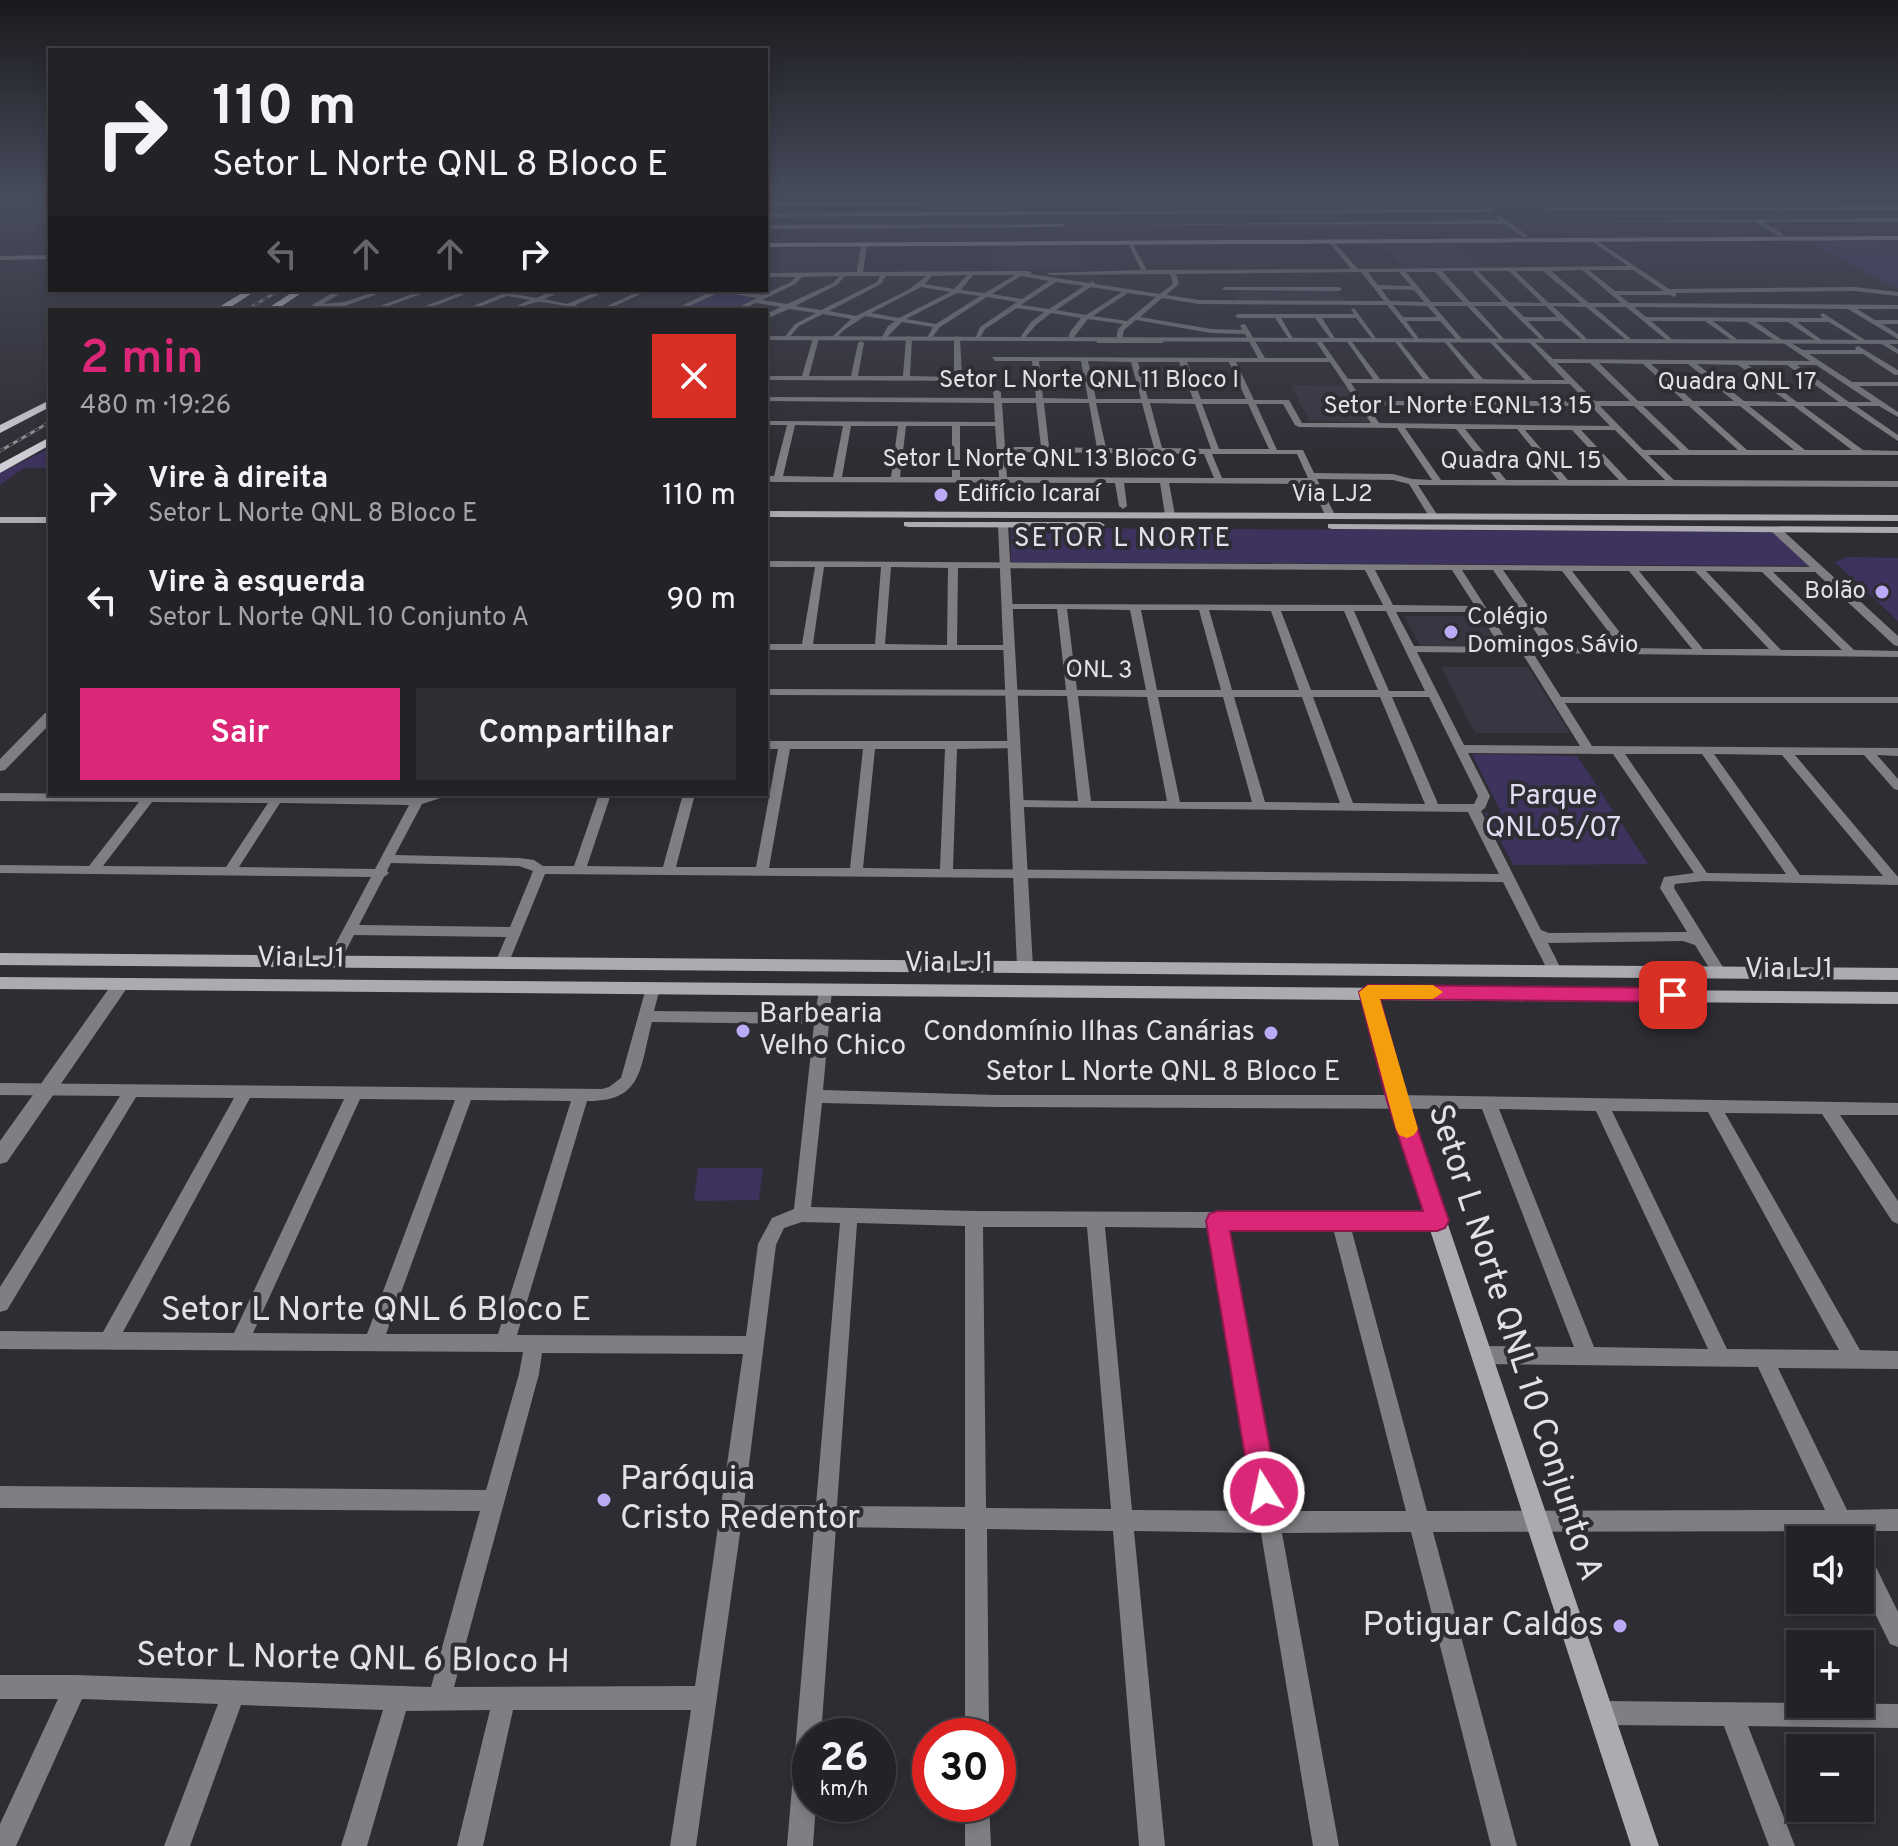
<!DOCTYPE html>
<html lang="pt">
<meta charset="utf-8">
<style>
:root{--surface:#232227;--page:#2f2f33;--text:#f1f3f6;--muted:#a3a4a7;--line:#403f44;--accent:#db2777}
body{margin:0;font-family:Overpass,sans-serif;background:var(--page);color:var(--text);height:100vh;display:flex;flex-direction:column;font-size:30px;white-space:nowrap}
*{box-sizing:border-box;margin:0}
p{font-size:26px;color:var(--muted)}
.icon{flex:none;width:44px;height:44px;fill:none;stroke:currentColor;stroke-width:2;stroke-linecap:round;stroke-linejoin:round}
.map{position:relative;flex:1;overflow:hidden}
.side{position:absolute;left:48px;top:308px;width:720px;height:488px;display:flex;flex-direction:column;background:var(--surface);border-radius:0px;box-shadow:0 4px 12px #0003,0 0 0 2px var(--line)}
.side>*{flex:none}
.hud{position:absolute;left:48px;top:48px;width:720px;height:244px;border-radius:0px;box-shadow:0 4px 12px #0003,0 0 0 2px var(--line);background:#232227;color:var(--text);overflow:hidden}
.controls{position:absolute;left:1786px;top:1526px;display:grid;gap:16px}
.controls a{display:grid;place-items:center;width:88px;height:88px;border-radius:0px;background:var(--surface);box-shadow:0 4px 12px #0003,0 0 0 2px var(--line);font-size:40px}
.speed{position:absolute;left:792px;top:1718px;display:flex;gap:16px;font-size:40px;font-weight:700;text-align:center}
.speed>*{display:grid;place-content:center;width:104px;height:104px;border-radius:50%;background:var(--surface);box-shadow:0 4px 12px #0003,0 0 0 2px var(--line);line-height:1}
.speed small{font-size:20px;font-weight:400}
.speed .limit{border:12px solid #d22;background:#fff;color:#111}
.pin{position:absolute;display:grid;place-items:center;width:68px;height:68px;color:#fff;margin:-34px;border-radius:16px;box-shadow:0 4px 12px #0006}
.me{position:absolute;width:88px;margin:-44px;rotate:350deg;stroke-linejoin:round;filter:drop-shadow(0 0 6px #0008)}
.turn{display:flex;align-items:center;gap:28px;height:168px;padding:0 32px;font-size:36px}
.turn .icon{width:104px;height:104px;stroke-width:2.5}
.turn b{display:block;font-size:56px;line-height:68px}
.lanes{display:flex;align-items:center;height:76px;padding:0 32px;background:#0003;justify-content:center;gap:40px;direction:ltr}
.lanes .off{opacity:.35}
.round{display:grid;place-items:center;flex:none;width:84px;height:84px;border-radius:0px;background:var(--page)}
.overview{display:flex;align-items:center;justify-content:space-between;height:136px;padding:0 32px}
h1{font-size:48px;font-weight:600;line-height:60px;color:var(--accent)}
.primary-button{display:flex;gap:16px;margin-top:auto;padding:16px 32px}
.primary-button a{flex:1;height:92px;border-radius:0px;background:var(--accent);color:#fff;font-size:32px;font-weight:600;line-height:92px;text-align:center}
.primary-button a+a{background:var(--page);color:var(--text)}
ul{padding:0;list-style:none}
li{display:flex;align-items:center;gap:24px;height:104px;padding:0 32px}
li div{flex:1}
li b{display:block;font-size:30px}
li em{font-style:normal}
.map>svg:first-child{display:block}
.built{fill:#383642}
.green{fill:#3e335f}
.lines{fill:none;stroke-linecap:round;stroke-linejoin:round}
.minor{fill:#7f7e82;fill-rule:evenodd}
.tertiary{fill:#7f7e82;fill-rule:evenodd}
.secondary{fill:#acabb1;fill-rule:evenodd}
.primary{fill:#cfced5;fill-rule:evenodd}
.rail-casing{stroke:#908f94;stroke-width:3}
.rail{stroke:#2f2d34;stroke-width:2;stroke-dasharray:5;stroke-linecap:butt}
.route{fill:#db2777;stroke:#8e194d;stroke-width:2}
.slow{fill:#f59e0b}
.poi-dot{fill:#bbaaf6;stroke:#2f2d34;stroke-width:3}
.labels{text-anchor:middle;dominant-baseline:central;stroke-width:8;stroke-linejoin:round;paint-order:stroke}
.far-street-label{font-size:24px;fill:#e2e1e5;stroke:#2f2d34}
.far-poi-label{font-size:24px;fill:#e2e1e5;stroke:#2f2d34;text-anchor:start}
.far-quarter-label{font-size:26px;letter-spacing:2px;fill:#e3e1ea;stroke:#2f2d34}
.park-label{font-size:28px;fill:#e0dcf2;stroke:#2f2d34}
.street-label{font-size:28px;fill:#e2e1e5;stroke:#2f2d34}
.poi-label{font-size:28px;fill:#e2e1e5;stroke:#2f2d34;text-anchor:start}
.near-street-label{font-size:34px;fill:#e2e1e5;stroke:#2f2d34}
.near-poi-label{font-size:34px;fill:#e2e1e5;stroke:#2f2d34;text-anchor:start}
</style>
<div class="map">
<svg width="1898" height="1846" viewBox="0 0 1898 1846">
<rect width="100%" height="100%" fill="#2f2d34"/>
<path class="built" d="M1482,198H1523L1543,211H1501Z
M1381,245H1457L1483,267L1405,268Z
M1078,247L1084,270H994L991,248Z
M860,248L858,271H776L782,249Z
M658,290H711L712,291L672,310H634L620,307Z
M1335,290L1346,301H1237L1232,292Z
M1291,385L1351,386L1375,422L1309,421Z
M1404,616H1481L1500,649L1421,647Z
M1441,667H1528L1570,733H1475Z"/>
<path class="green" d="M1806,242H1898V289L1809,243Z
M721,291L759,298L735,310H681Z
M50,448V468H24L0,485V473Z
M1011,528L1774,532L1810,566L1011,562Z
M1847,557L1898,558V621L1835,562Z
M1472,754L1577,756L1648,864L1514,865L1484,813L1501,812Z
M698,1168H763L759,1200L694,1201Z"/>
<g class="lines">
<path class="minor" d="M1530,198H1862L1530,201L1527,199Z
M1478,199L1476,202H1108L1111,200Z
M1057,201L1055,204L766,206V202Z
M1898,206V210H1544L1547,208Z
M1493,209L1491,212L766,217V213Z
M1499,215L1527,235V237H1523L1505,224L1120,225L1500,220L1496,217Z
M1898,218V222H1763L1783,234L1781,237L1756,222H1560Z
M1065,224L1063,227L766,229V225Z
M1593,238L1669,289L1854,287L1898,292V296L1854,291L1675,293L1677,295L1674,297L1670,295H1619L1629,303L1898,305V309H1857L1875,320H1898V324H1882L1898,334V339L1848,309L1634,307L1646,317L1823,318L1820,315L1823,313L1868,342L1863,343L1829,322H1797L1823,341L1821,344L1788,322H1756L1782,340H1786L1803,350H1856L1855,348L1858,346L1898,370V375H1895L1863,354H1809L1852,382H1898V386H1859L1898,412V417L1879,406H1856L1898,435V441L1846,406H1803L1863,450L1898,451V455H1648L1674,480L1898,481V487L1418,485L1438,516L1433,519L1430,518L1409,484L1393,480L1317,479L1335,515L1330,518L1325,515L1311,484L1169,483L1175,515L1170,518L1165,515L1160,483H1124L1127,506L1123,509L1119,506L1115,483L766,482V476H774L787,425H766V421L995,422L994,403L766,401V397L994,398L993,392L997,390L1001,392V398H1036L1032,361H995L992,357L1258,358L1245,334L1211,333L1136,320L1124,330L1122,340H1157L1160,337L1163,339V343H1097L1096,339L1099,337L1102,340H1116L1118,329L1123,324L1088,319L1071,341L1068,339L1070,332L1081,318L1051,313L1036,325L1022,341L1019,339L1031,322L1044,312L1017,308L985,329L979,339H975L980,327L1017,302L987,297L940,327L930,340L927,338L933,327L902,322L885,339H881L888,326L895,321L865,316L844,330L834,340L832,337L851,319L823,314L799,326L787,340L784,338L795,324L816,313L789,309L766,319V314L781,307L756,303L741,310H733L757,298L720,292L681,310H673L714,290H732L763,295L791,282L795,277H766V273L857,272L861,245L864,243L867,245L863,272L1029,271L1032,273L1030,274L1089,283L1093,281L1095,284L1160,294L1173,284L1170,274L1050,275L1047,273L1141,270L1128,243L1131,241L1147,270L1351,269L1328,241L1331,239L1358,269L1628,266L1591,241ZM1582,270L1621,303H1589L1551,271ZM1589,270H1633L1664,291H1615ZM1442,271H1472L1502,302H1470ZM1478,271H1509L1542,303L1509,302ZM1515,271H1543L1581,303H1549ZM1361,272L1384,301L1199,300L1166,295L1179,284L1176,274ZM1368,272H1399L1411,286L1378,285ZM1406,272H1435L1463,302H1431ZM967,275L954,289L925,284L932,276ZM973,275H1015L985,293L961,290ZM839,276L833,283L787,304L762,300L795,284L802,277ZM845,276H880L877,282L821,310L795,306L837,285ZM886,276H926L910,289L856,316L829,311L881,284ZM1021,276L1049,281L1022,299L992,294ZM1056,282L1084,286L1049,309L1021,305ZM921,287L950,292L899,318L871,313ZM1091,287L1122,292L1086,315L1056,310ZM1381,289L1414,290L1424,302L1390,301ZM957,293L980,296L936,324L906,319ZM1128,293L1156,297L1127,321L1093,316ZM1162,298L1199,304L1387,305L1417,342L1420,340L1406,321H1440L1458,341L1463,340L1434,306H1467L1502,342L1504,339L1474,306H1506L1543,342L1545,339L1528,321H1561L1586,343L1588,340L1553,306L1586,307L1630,343L1632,340L1594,307H1626L1669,342L1674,341L1651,321H1705L1736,343L1738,340L1713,321L1747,322L1777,342H1782L1810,361L1553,359L1530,338L1528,341L1565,380H1533L1491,338L1489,341L1525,380L1483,379L1446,338L1443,340L1475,379H1430L1397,338L1394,340L1423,379H1380L1349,338L1346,340L1373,379H1348L1320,339L1315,340L1327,358H1265L1245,324L1240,325L1242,330L1211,329L1140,317ZM1393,305L1427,306L1437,317H1403ZM1513,306H1546L1557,317H1524ZM1039,361H1081L1088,399L1043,398ZM1088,361L1131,362L1141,399H1096ZM1138,362H1179L1193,399H1148ZM1187,362H1229L1246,399H1201ZM1236,362H1330L1371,423H1302L1289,400H1254ZM1557,363H1590L1630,401H1595ZM1599,363L1643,364L1684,401H1638ZM1651,364H1688L1734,401H1693ZM1697,364L1738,365L1788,402L1744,401ZM1748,365H1787L1839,402H1797ZM1797,365H1816L1872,402H1849ZM1351,383L1570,384L1586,401H1363ZM1002,403H1036L1041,447H1005ZM1044,403H1089L1097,448L1049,447ZM1096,403H1142L1154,448H1106ZM1150,403L1195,404L1211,449L1162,448ZM1202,404H1248L1269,449H1219ZM1256,404H1283L1295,425L1299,427L1397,428L1432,480L1412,479L1393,474L1314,473L1303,450H1277ZM1367,405L1591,406L1610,426L1379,423ZM1600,406H1634L1680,450H1643ZM1643,406H1689L1738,450H1689ZM1698,406H1740L1794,450H1747ZM1749,406H1794L1852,450H1805ZM795,425L843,426L833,477L783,476ZM851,426H898L891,477H842ZM906,426H952V477H900ZM960,426H995L999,477H960ZM1405,428L1456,429L1497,480H1441ZM1465,429H1517L1559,480H1506ZM1525,430H1572L1619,480H1568ZM1581,430H1615L1665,480H1628ZM1005,452L1204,454L1214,478L1007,477ZM1212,454H1297L1308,478H1222Z
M50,255V259L0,260V256Z
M1224,287H1339L1342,289L1339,291L1222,290Z
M380,290H389L345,306L316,307L313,305L344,302Z
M423,290H432L378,310H369Z
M467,290H476L424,310H415Z
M512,290L515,292L514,294L536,298L556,290H565L544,299L567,304L600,290H609L575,305L594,310C576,310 558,303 540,302C529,302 519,310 508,310L530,300L507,296L472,310H463Z
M642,290H650L606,310H598Z
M1354,308L1378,341H1374L1356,318H1322L1336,340L1333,342L1315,318H1281L1294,340L1291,342L1275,318H1238L1235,316L1238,314H1354L1351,310Z
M816,336L819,338L809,376H851L858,343L861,341L864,343L858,376H903L906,338L909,336L912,338L910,376L954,377V338L957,336L960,338L962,377H996L1000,379L996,381L766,380V376H802L813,338Z
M1882,340L1898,349V354L1880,343Z
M766,561L1822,567L1824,569L1819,572H1773L1854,650L1898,651V657L1533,653L1561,697H1898V703H1565L1592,746L1898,748V756L1877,755L1898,779V790L1894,789L1864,755H1795L1898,877V885L1703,881L1675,884L1674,888L1726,972L1724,976H1714L1695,945L1683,941L1548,943L1562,971L1555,976L1548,971L1503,882L545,874L507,967L502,968L495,963L506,937L354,935L338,966L333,967L326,962L371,877L0,873V865L89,866L139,802L0,801V793L416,797L427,794H446L444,797L422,804L395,855L519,858L534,860L543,866H574L599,794H611L587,866L663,867L683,794H695L676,867H756L778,749H766V741H1014L1018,742V748L957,749L953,869L1499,874L1468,812L1014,807L1012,804L1014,801L1018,800L1078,801L1067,696L766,695V689L1066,690L1057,609H1008L1003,606L1004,604L1383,605L1365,570L958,568L957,645H1010L1015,648L1014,650H766V644H802L815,567H766ZM824,567H881L875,644H813ZM891,567L948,568L947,645L885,644ZM1375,570H1452L1475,606L1393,605ZM1462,570H1493L1546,647H1511ZM1503,570L1562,571L1621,648L1557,647ZM1572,571H1629L1692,649L1632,648ZM1639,571H1695L1769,649H1703ZM1706,571L1762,572L1842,650H1781ZM1067,609L1130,610L1146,690H1077ZM1141,610H1199L1221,690H1157ZM1209,610L1271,611L1299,690H1232ZM1281,611H1344L1378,690H1311ZM1354,611H1386L1425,691H1389ZM1396,612H1479L1500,647L1414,646ZM1417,652L1504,653L1509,655L1522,653L1580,746L1464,745ZM1078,696L1147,697L1167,801H1091ZM1158,697H1223L1252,802H1180ZM1234,697H1302L1340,803L1265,802ZM1313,697H1380L1425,804L1353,803ZM1392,697H1429L1478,796L1474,804H1438ZM790,749H863L850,868H769ZM875,749H945L940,869L863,868ZM1468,753L1613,754L1694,873L1664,877L1660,888L1687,932L1549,933L1541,930L1481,811L1485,808L1490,796ZM1625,754H1702L1786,874L1707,873ZM1714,754L1782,755L1883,876L1800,875ZM152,802L268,803L226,867L103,866ZM280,803L409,805L375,869L239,867ZM391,863L519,866L533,871L510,927L359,925L384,877L389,873L387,871Z
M653,983L658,984L660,988L654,1011L815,1013L820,986H830L832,990L823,1090L996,1095H1397L1898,1103V1115H1840L1898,1201V1224L1892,1221L1822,1114L1725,1113L1860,1350L1898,1351V1369L1778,1368L1847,1510L1898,1509V1531H1858L1862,1540L1860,1544V1540H1840L1835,1531L1433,1532L1517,1846H1491L1411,1532L1282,1533L1339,1846H1313L1261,1533L1134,1531L1165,1846H1139L1113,1531L987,1529L989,1736H965V1529L836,1527L821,1736H810V1804H816L813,1846H787L814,1527L741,1526L696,1846H670L691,1710H513L483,1846H457L490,1710L406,1711L367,1846H341L383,1710L241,1705L190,1846H164L218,1704L82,1699L16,1846H0V1824L58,1699H0V1675H75L431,1687L480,1511L0,1508V1486L486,1490L519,1374L523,1352L0,1349V1331L103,1332L234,1098L136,1097L7,1310L0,1312V1287L120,1096L0,1095V1083L602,1089L609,1087L621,1078L646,988L648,984ZM652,1022L814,1024L794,1209L772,1218L758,1244L746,1336L517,1335L587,1101C644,1102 640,1066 652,1022ZM250,1098L344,1099L234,1333L123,1332ZM360,1099L455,1100L367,1334L253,1333ZM471,1100L571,1101L498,1334H386ZM822,1103L996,1107L1482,1109L1574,1347L1482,1346L1475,1349L1472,1355L1475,1361L1482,1364L1758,1367L1825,1510L1427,1511L1351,1228L1437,1229L1443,1226L1446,1221L1443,1216L1437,1213L974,1211L811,1207ZM1499,1109L1596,1111L1708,1349L1594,1347ZM1612,1111L1708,1112L1839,1350L1727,1349ZM802,1222L840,1223L816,1505H744L776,1245L784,1228ZM857,1223L965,1226V1507L837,1506ZM983,1227H1087L1111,1509L986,1508ZM1105,1227L1209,1228L1257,1511L1132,1510ZM1227,1228H1333L1406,1511H1278ZM542,1353L743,1354L695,1686L454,1687L539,1374Z
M1860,1548L1868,1551L1898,1612V1647L1890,1644L1860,1583Z
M1602,1701L1898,1704V1728L1748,1726L1795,1846H1769L1724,1726L1602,1725L1594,1721L1590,1713L1594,1705Z
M965,1804H989L991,1846H965Z"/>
<path class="tertiary" d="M337,290H346L313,310H304Z
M766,336L1898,340V344L766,340Z
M1003,522L1008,525L1033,967L1025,973L1017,967L998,525Z
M1771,527H1779L1898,636V646L1894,645L1771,531Z
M50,712V724L5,770L0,771V759L45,713Z
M121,978L127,980L129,984L127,988L7,1162L0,1164V1141L115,980Z"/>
<path class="secondary" d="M1898,236V240L766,247V243Z
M766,511L1898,515V521L766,517Z
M0,517H50V523H0Z
M904,522H1100L1105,525L1100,528L908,527L904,526Z
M1328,524L1898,527V533L1332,529L1328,528Z
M0,953L1898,968V980L0,965Z
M0,977L1898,992V1004L1379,1000L1406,1101L1659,1846H1631L1388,1101L1362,1000L0,989Z"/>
<path class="primary" d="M247,290H257L226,310H214Z
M296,290H306L276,310H265Z
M50,400V407L0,433V425Z
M50,437V445L0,473V464Z"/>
<g class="rail-casing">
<path id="rail" d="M246,310L280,290
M0,451L50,422"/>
</g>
<use href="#rail" class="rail"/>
</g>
<linearGradient id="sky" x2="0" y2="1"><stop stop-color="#1a191d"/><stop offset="0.43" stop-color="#474c5c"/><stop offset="1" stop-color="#474c5c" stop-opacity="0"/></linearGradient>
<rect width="1898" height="456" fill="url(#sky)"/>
<path class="route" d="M1368,985L1673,988L1682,995L1673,1002L1380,999L1408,1101L1449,1221L1445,1228L1437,1231H1230L1278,1492L1274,1502L1264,1506L1255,1502L1251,1492L1206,1221L1209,1214L1217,1211H1423L1387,1101L1359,992Z"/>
<path class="slow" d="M1368,985H1433L1443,992L1433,999H1380L1418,1129L1414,1135L1407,1138L1399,1135L1396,1129L1359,992Z"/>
<g class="poi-dot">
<circle cx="941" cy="495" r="8"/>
<circle cx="1882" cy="592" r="8"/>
<circle cx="1451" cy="632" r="8"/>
<circle cx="743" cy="1031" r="8"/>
<circle cx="1271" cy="1033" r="8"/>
<circle cx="604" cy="1500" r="8"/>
<circle cx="1620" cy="1626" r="8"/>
</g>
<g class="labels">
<g class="far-street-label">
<text x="1089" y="381">Setor L Norte QNL 11 Bloco I</text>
<text x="1737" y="383">Quadra QNL 17</text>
<text x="1458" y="407">Setor L Norte EQNL 13 15</text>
<text x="1040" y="460">Setor L Norte QNL 13 Bloco G</text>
<text x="1521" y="462">Quadra QNL 15</text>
<text x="1332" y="495">Via LJ2</text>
<text transform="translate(1099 671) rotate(1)">ONL 3</text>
</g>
<g class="far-poi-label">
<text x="957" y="495">Edifício Icaraí</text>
<text x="1866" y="592" text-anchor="end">Bolão</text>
<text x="1467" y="618">Colégio<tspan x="1467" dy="28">Domingos Sávio</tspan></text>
</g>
<g class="far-quarter-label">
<text x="1123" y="539">SETOR L NORTE</text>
</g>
<g class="park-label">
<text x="1553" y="797">Parque<tspan x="1553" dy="32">QNL05/07</tspan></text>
</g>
<g class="street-label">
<text transform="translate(301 959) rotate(1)">Via LJ1</text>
<text x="949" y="964">Via LJ1</text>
<text x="1789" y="970">Via LJ1</text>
<text x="1163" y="1073">Setor L Norte QNL 8 Bloco E</text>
</g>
<g class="poi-label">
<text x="759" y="1015">Barbearia<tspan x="759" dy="32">Velho Chico</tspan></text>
<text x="1255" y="1033" text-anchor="end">Condomínio Ilhas Canárias</text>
</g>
<g class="near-street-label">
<text x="376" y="1311">Setor L Norte QNL 6 Bloco E</text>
<text transform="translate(1514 1343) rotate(72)">Setor L Norte QNL 10 Conjunto A</text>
<text transform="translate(353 1660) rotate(1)">Setor L Norte QNL 6 Bloco H</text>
</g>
<g class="near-poi-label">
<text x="620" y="1480">Paróquia<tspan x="620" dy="39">Cristo Redentor</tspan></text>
<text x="1604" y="1626" text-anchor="end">Potiguar Caldos</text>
</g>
</g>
</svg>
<div class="controls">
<a><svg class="icon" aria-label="sound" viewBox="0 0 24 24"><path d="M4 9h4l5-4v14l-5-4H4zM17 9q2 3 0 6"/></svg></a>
<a>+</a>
<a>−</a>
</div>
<div class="speed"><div>26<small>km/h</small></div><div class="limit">30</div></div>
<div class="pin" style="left:1673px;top:995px;background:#d93025"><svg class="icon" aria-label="arrive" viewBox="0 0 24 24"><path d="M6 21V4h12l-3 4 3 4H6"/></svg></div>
<svg class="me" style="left:1264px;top:1492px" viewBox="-20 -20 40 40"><circle r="17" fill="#db2777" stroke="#fff" stroke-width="3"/><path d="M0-11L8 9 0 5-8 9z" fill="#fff"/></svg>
<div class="hud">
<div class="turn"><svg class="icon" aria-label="right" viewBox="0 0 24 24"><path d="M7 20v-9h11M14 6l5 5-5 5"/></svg><div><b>110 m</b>Setor L Norte QNL 8 Bloco E</div></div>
<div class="lanes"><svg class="icon off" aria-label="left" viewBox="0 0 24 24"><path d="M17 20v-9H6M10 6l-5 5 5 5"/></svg><svg class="icon off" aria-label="ahead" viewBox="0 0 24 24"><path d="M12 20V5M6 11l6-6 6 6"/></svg><svg class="icon off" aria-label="ahead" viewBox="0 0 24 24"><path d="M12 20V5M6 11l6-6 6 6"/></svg><svg class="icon" aria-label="right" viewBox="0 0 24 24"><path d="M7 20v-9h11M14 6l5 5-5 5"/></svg></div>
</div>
<section class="side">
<div class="overview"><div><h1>2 min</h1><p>480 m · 19:26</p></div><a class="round" style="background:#d93025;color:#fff"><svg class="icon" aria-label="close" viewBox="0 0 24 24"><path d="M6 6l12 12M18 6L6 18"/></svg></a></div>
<ul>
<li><svg class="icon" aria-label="right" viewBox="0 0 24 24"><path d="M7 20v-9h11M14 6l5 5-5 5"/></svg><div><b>Vire à direita</b><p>Setor L Norte QNL 8 Bloco E</p></div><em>110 m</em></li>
<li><svg class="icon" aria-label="left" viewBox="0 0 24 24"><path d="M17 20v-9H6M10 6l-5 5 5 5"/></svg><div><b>Vire à esquerda</b><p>Setor L Norte QNL 10 Conjunto A</p></div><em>90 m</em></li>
</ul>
<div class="primary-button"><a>Sair</a><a>Compartilhar</a></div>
</section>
</div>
